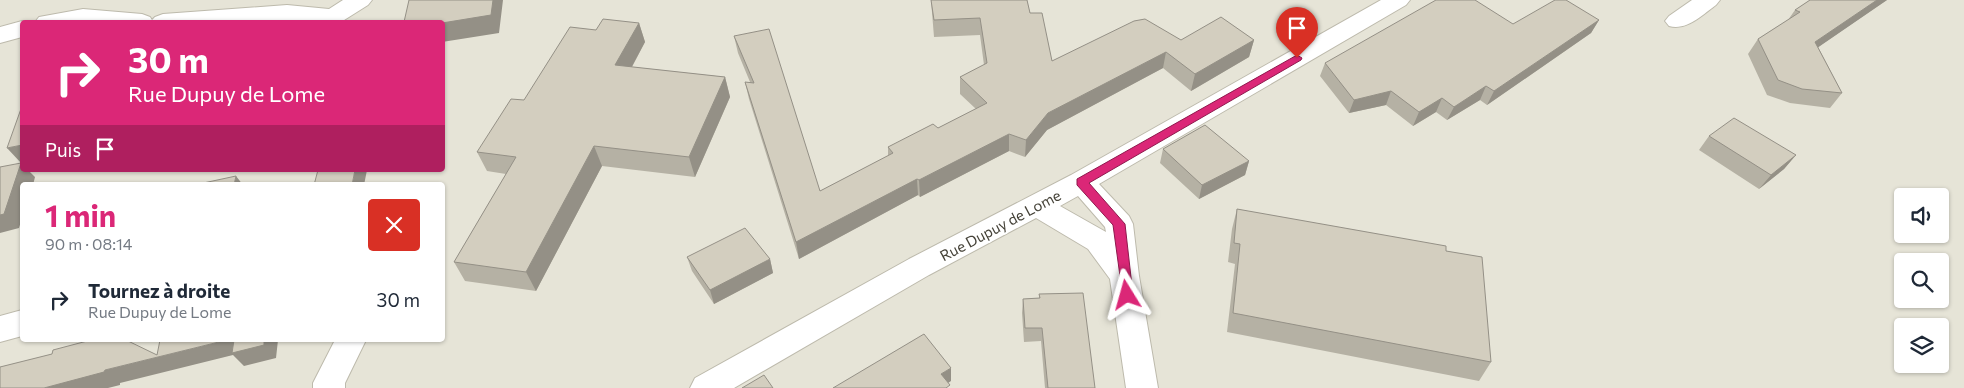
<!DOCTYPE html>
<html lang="fr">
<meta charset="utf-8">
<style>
:root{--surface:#fff;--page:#f2f2f3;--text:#1f2937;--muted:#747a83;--accent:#db2777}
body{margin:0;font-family:Commissioner,sans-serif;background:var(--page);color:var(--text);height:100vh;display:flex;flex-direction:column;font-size:19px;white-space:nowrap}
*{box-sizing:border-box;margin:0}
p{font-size:16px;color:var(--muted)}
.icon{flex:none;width:28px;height:28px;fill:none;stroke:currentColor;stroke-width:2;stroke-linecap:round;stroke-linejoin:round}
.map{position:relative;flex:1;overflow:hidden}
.details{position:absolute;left:20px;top:182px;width:425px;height:160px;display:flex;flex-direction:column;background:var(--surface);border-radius:5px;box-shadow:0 1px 4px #0004}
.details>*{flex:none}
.hud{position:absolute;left:20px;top:20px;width:425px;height:152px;border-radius:5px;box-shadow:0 1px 4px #0004;background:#db2777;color:#fff;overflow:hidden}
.fabs{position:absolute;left:1894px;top:188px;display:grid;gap:10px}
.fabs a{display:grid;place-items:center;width:55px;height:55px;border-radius:5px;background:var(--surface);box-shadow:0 1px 4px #0004;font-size:25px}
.pin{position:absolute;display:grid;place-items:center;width:42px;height:42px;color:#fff;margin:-51px -21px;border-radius:50% 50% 50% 0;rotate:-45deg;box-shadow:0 0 5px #0007}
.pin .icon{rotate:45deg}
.me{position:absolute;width:55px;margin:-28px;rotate:352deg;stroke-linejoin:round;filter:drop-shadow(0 0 4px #0008)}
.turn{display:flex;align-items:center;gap:18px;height:105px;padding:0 25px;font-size:22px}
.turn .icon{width:65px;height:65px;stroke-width:2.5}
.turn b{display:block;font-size:35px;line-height:42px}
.then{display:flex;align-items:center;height:48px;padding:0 25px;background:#0003;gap:10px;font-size:19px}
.round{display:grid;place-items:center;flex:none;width:52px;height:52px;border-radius:5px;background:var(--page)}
.headline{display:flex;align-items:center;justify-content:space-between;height:85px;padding:0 25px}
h1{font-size:30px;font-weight:700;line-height:38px;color:var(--accent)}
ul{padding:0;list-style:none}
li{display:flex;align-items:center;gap:15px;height:65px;padding:0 25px}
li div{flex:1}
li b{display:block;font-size:19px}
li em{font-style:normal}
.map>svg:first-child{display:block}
.residential{fill:#e6e4d7;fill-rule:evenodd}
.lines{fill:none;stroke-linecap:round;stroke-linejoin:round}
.minor-casing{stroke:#bdbaac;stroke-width:2}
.minor{fill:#fff;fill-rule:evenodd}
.wall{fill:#b5b1a4}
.shaded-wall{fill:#949086}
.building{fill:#d3cebf;stroke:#949086}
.route{fill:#db2777;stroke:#8e194d}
.labels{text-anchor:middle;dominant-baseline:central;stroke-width:4;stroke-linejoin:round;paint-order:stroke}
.street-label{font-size:15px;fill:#454238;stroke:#fff}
</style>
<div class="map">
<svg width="1964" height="388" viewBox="0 0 1964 388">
<rect width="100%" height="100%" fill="#f2f1e9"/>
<path class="residential" d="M0,0H1964V388H0ZM22,22H442V170H22ZM22,185H442V340H22ZM1902,196H1940V234H1902ZM1902,261H1940V299H1902ZM1902,326H1940V364H1902Z"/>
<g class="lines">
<g class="minor-casing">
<path id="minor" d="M343,0H372L368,5L341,22L287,21L260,22H35L39,17L83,9L142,14L150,17L152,20L155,17L163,14L287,5L329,9Z
M1381,0H1410L1406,5L1099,184L1129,216L1133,224L1139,276L1158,388H1126L1110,279L1088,249L1036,218L929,275L734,388H690L695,378L909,259L1071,175ZM1078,196L1105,227L1106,232L1060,206Z
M1692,0H1720L1716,5C1702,15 1687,31 1669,26L1665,21L1669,16Z
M22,21L27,22H22V37L0,43V27Z
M22,310V336L0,342V316Z
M335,340H366L345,383V388H313V383Z"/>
</g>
<use href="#minor" class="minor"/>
</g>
<path class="wall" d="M931,0H1027L1030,13L1052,61L1181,40H1254L1249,57L1191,91L1163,68L1047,130L1025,157L1009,151L920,197L918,195L799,259L749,99L745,82H750L738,53L734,36L820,191L888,156V147L938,128L976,109L960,94V77L984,65L980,35L934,37Z
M1810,0H1887L1818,47L1842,93L1830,108L1790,103L1767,95L1748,54L1758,39L1788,20L1795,10Z
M1599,20L1591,33L1487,105L1480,100L1447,120L1436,112L1413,126L1386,105L1349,113L1320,76L1325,63L1513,24Z
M639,23L645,42L632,67L725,77L730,97L695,177L602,166L536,291L465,281L454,262L506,174L487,171L477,152L524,100Z
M1709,136L1796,155L1784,169L1759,189L1699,150Z
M1163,149L1249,161L1245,175L1199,199L1160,163Z
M1237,209L1446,251L1491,362L1479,381L1227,332L1235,264L1228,262L1232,229Z
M687,257L770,259L773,273L714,304L692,271Z
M1039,294L1095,388H1045L1041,341L1024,342L1022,313L1023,299L1039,298Z"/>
<path class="shaded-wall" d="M493,0H503L499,33L442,42V23Z
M1877,0H1887L1804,57L1815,42Z
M1599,20L1591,33L1487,105L1494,91Z
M639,23L645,42L622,85L615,65Z
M1254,40L1249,57L1191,91L1195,74Z
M1166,52L1163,68L1047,130L1025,157L1026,140L1048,113Z
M725,77L730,97L695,177L689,157Z
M1486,86L1480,100L1447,120L1454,107Z
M1391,91L1386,105L1349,113L1354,100Z
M1442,98L1436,112L1413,126L1419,112Z
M1009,134V151L920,197L919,180Z
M22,145V162L21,163L7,148Z
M594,146L602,166L536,291L526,272Z
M1796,155L1784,169L1759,189L1771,175Z
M1249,161L1245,175L1199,199L1202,185Z
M21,163L22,165V170H28L35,177L33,185H22V218L19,228L0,233V215Z
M355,170H367L364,185H352Z
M236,176L243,185H234Z
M917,179L918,195L799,259L796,242Z
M770,259L773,273L714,304L710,290Z
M227,340H278L276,358L244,366L233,355L120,383V385L108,388H44L105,370Z
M951,368V381L942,387L941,374Z"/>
<path class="building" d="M409,0H493L491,15L442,23L404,22Z
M931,0H1027L1030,13H1042L1052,61L1134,21L1145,19L1181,40L1221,17L1254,40L1195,74L1166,52L1048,113L1026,140L1009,134L919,180L917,179L796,242L745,82L754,83L734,36L769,29L820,191L893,153L888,147L933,124L938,128L987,103L960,77L987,63L980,18L934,20Z
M1436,0H1475L1513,24L1555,0H1566L1599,20L1494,91L1486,86L1454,107L1442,98L1419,112L1391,91L1354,100L1325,63Z
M1810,0H1877L1815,42L1842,93L1802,89L1778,80L1758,39L1800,12L1795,10Z
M603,19L639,23L615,65L725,77L689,157L594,146L526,272L454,262L516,157L477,152L511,99L524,100L570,27L596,30Z
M22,106V145L7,148Z
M1734,118L1796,155L1771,175L1709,136Z
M1205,125L1249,161L1202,185L1163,149Z
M21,163L4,214L0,215V167Z
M318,170H355L352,185H314Z
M236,176L234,185H194Z
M1237,209L1446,246V251L1482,257L1491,362L1233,313L1240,244L1234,243Z
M745,228L770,259L710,290L687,257Z
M1083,293L1095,388H1048L1042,328H1025L1023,299L1040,298L1039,294Z
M924,334L951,368L941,374L950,385L946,388H833Z
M91,340H126L157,355L160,340H227L105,370L104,372L44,388H0V367L52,354L53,350Z
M234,340H264V345L232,353Z
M764,375L773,388H742Z"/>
<path class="route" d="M1297,55L1302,58L1301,60L1089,183L1125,224L1133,295L1131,298H1123L1113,225L1077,185V179Z"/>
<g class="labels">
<g class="street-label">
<text transform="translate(1000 225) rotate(-28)">Rue Dupuy de Lome</text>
</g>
</g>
</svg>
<div class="fabs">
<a><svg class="icon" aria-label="sound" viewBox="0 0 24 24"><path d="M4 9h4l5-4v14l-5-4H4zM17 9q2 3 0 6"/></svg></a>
<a><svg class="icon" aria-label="search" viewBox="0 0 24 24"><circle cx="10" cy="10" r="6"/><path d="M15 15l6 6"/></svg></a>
<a><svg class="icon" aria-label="layers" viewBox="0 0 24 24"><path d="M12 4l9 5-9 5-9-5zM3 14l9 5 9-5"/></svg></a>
</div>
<div class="pin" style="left:1297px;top:58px;background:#d93025"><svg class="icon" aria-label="arrive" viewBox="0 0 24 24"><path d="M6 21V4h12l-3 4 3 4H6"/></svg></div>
<svg class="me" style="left:1127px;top:295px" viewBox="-20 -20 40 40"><path d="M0-17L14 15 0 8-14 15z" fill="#db2777" stroke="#fff" stroke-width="4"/></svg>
<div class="hud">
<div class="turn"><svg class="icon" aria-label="right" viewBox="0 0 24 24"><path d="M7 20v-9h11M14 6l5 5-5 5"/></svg><div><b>30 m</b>Rue Dupuy de Lome</div></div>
<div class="then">Puis<svg class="icon" aria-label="arrive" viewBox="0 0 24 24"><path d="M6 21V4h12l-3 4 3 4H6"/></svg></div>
</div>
<section class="details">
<div class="headline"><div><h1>1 min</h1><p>90 m · 08:14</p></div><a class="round" style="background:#d93025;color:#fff"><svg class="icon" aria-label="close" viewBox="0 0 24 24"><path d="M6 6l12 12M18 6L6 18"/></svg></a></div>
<ul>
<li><svg class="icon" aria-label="right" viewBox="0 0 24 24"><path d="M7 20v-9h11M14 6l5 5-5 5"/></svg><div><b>Tournez à droite</b><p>Rue Dupuy de Lome</p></div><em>30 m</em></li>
</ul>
</section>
</div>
